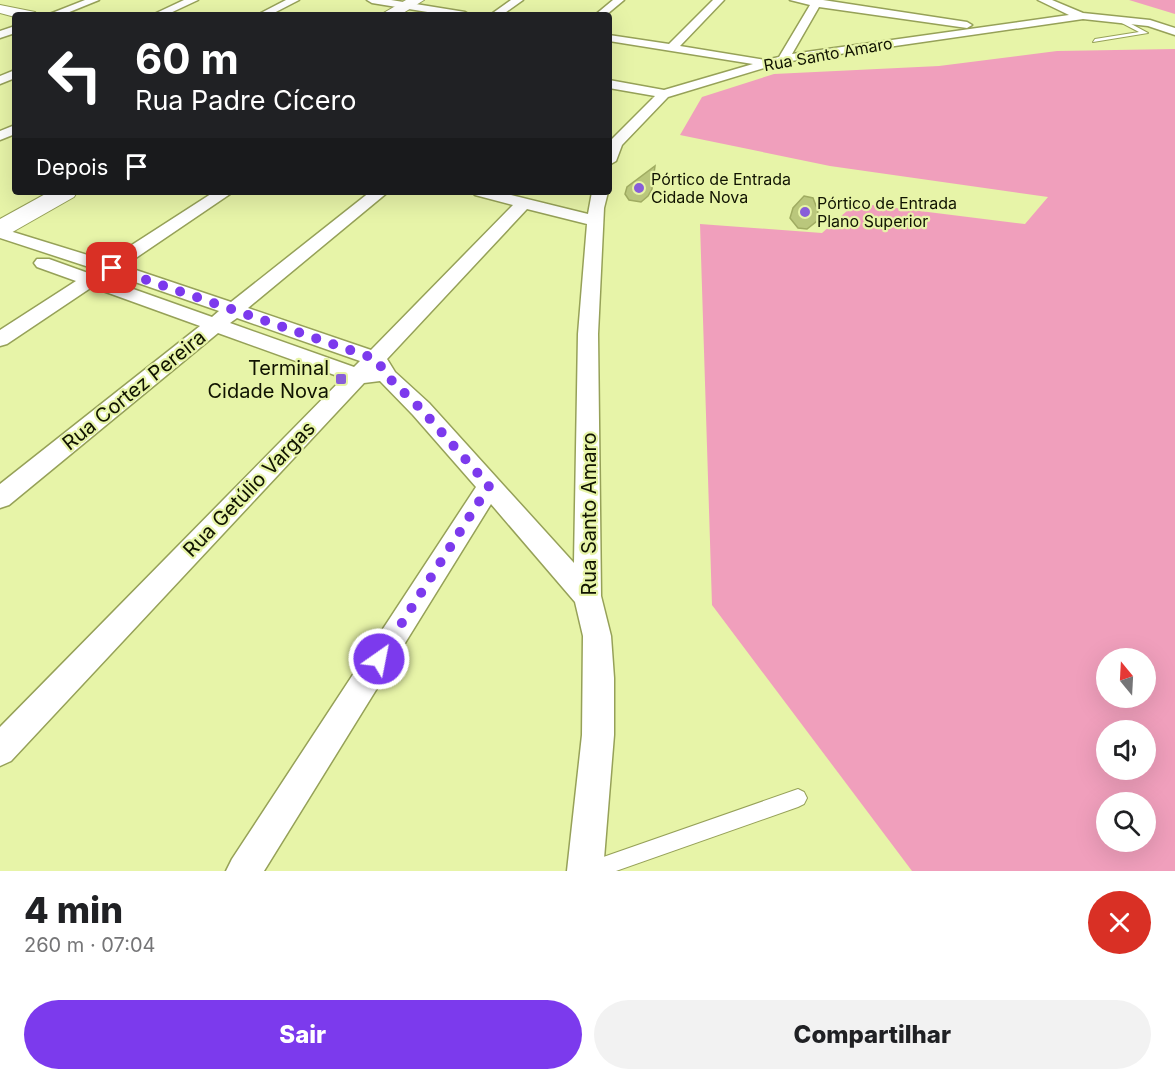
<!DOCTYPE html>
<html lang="pt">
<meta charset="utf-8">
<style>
:root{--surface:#fff;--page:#f2f2f2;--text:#202124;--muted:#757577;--accent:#7c3aed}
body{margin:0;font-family:Inter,sans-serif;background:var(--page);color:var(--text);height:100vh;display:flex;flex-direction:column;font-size:22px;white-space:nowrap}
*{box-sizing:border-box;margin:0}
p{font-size:20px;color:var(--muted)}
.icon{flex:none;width:33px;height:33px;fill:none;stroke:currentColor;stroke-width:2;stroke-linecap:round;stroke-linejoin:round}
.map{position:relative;height:871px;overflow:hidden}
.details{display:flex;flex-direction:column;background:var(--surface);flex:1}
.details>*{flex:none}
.hud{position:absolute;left:12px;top:12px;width:600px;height:183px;border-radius:6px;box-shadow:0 6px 24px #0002;background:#202124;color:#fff;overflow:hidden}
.needle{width:39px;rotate:342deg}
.tools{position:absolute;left:1096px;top:648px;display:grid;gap:12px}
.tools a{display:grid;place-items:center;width:60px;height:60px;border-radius:50%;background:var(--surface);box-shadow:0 6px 24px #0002;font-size:30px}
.pin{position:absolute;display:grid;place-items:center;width:51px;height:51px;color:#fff;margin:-26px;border-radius:12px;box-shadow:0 3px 9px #0006}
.me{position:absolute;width:66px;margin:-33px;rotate:33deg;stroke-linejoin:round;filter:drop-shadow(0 0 4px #0008)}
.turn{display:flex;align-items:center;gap:21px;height:126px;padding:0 24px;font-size:27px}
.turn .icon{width:78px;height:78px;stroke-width:2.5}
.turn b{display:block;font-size:42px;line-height:51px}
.then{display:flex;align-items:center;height:57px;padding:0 24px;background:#0003;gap:12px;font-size:22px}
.round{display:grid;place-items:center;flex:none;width:63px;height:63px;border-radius:32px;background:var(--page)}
.headline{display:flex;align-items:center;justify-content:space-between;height:102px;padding:0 24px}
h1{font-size:36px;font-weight:800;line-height:45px}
.action{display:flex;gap:12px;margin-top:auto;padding:12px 24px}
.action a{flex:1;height:69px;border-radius:36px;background:var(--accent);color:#fff;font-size:24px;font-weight:800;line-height:69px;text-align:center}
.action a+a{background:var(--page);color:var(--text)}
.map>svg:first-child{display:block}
.forest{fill:#f09fbc;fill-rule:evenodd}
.building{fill:#bac77c;stroke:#a0ac62;stroke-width:1.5}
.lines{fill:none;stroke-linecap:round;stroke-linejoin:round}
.service-casing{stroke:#96a158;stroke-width:2}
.minor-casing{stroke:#96a158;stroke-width:3}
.secondary-casing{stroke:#96a158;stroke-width:2}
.service{fill:#fff;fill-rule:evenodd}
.minor{fill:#fff;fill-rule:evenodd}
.secondary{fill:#fff;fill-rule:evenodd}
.route{stroke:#7c3aed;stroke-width:10;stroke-dasharray:0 18}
.poi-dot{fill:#885ed8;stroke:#e7f4a8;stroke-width:2}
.labels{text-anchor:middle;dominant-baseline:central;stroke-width:4.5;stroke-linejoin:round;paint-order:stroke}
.far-street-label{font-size:16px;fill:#101300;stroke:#e7f4a8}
.far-poi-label{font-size:16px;fill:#101300;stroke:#e7f4a8;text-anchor:start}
.poi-label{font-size:20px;fill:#101300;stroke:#e7f4a8;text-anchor:end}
.street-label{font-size:20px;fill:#101300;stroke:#e7f4a8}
</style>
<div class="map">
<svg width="1175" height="871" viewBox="0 0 1175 871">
<rect width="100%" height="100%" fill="#e7f4a8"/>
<path class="forest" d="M1129,0H1175V14Z
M1175,49V871H912L712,605L700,224L822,233L856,203L1025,224L1048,197L830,166L680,135L702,97L774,74L939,66L1057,51ZM1107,658H1146V698H1107ZM1107,730H1146V770H1107ZM1107,802H1146V842H1107Z"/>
<path class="building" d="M655,166L652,189L648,196L641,202L629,200L625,194L627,187Z
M804,196L813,198L818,211L817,221L807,229L798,228L790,218L793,208Z"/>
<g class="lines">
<g class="service-casing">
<path id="service" d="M1118,19H1122L1148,33L1093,42L1095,39L1139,32L1118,21Z
M798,789L804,792L807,798L804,804L798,807L616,871H580L582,864L589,862Z"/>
</g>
<g class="minor-casing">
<path id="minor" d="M85,0H99L62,15H47Z
M184,0H198L166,15H152Z
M286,0H299L270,15H257Z
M367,0H391L465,12L470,15H446L372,3Z
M511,0H523L502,15H490Z
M613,0H624L606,15H595Z
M713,0H724L680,46L766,60L779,57L810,5L790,0H823L967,22L972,25L967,28L819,7L792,54L1069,15L1038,0H1052L1083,13L1150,20L1175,28V35L1148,26L1083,19L784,62L668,97L622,145L616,161L609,165V142L655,96L609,88V80L664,90L753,64L609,41V35L669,44Z
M15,26V33L0,38V31Z
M15,70V78L0,84V76Z
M15,125V134L0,140V131Z
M214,192H233L124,266L231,302L370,192H388L248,308L371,350L513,205L475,195L472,192H499L588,214L592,192H608L604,208L598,334L601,596L611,636L614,678V735L603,871H567L582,735L583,636L575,602L491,504L264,871H226L232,859L476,487L413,415L380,381L364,383L11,761L0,766V727L343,378L218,333L9,505L0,508V484L200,326L92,287L7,344L0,346V330L76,281L37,267L34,263L37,259H49L88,273L95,269L0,238V228L107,261ZM527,209L587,224L578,334L574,563L429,403L395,372L387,359ZM112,274L219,311L212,317L105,279ZM237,318L360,361L354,367L230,323Z"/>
</g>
<g class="secondary-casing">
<path id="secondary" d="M406,0H424L400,15H380Z
M0,5L35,12L38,15L15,17L0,13Z
M49,192H77L74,197L9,234L0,236V219Z"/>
</g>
<use href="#service" class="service"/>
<use href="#minor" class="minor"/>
<use href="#secondary" class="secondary"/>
</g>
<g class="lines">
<path class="route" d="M112,268L376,359L388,377L421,409L489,486L379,659"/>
</g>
<g class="poi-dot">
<circle cx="639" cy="188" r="6"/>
<circle cx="805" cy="212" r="6"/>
<rect x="335" y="373" width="12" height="12" rx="3"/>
</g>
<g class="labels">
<g class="far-street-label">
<text transform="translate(828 54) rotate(-10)">Rua Santo Amaro</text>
</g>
<g class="far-poi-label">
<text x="651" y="179">Pórtico de Entrada<tspan x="651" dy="18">Cidade Nova</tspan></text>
<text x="817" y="203">Pórtico de Entrada<tspan x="817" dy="18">Plano Superior</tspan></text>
</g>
<g class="poi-label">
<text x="329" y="368">Terminal<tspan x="329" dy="23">Cidade Nova</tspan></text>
</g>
<g class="street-label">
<text transform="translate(134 390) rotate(-39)">Rua Cortez Pereira</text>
<text transform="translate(249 489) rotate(-46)">Rua Getúlio Vargas</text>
<text transform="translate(589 514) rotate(-90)">Rua Santo Amaro</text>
</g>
</g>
</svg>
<div class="tools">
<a><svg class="needle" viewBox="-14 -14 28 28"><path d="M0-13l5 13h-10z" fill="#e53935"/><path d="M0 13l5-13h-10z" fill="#757577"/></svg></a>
<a><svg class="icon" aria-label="sound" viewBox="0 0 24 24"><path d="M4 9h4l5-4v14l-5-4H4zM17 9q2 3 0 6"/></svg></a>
<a><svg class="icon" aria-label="search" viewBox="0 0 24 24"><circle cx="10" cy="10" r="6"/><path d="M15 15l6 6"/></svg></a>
</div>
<div class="pin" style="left:112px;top:268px;background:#d93025"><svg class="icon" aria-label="arrive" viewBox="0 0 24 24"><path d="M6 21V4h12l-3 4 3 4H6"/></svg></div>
<svg class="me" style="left:379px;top:659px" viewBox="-20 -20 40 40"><circle r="17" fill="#7c3aed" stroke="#fff" stroke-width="3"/><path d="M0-11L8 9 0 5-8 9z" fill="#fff"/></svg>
<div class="hud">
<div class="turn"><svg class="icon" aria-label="left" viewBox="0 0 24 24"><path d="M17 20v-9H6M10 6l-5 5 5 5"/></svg><div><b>60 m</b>Rua Padre Cícero</div></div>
<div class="then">Depois<svg class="icon" aria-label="arrive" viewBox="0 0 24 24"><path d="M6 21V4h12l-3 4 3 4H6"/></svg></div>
</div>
</div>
<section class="details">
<div class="headline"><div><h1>4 min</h1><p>260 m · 07:04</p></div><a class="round" style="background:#d93025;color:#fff"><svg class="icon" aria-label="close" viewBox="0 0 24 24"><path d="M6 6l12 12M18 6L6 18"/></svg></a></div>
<div class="action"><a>Sair</a><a>Compartilhar</a></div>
</section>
